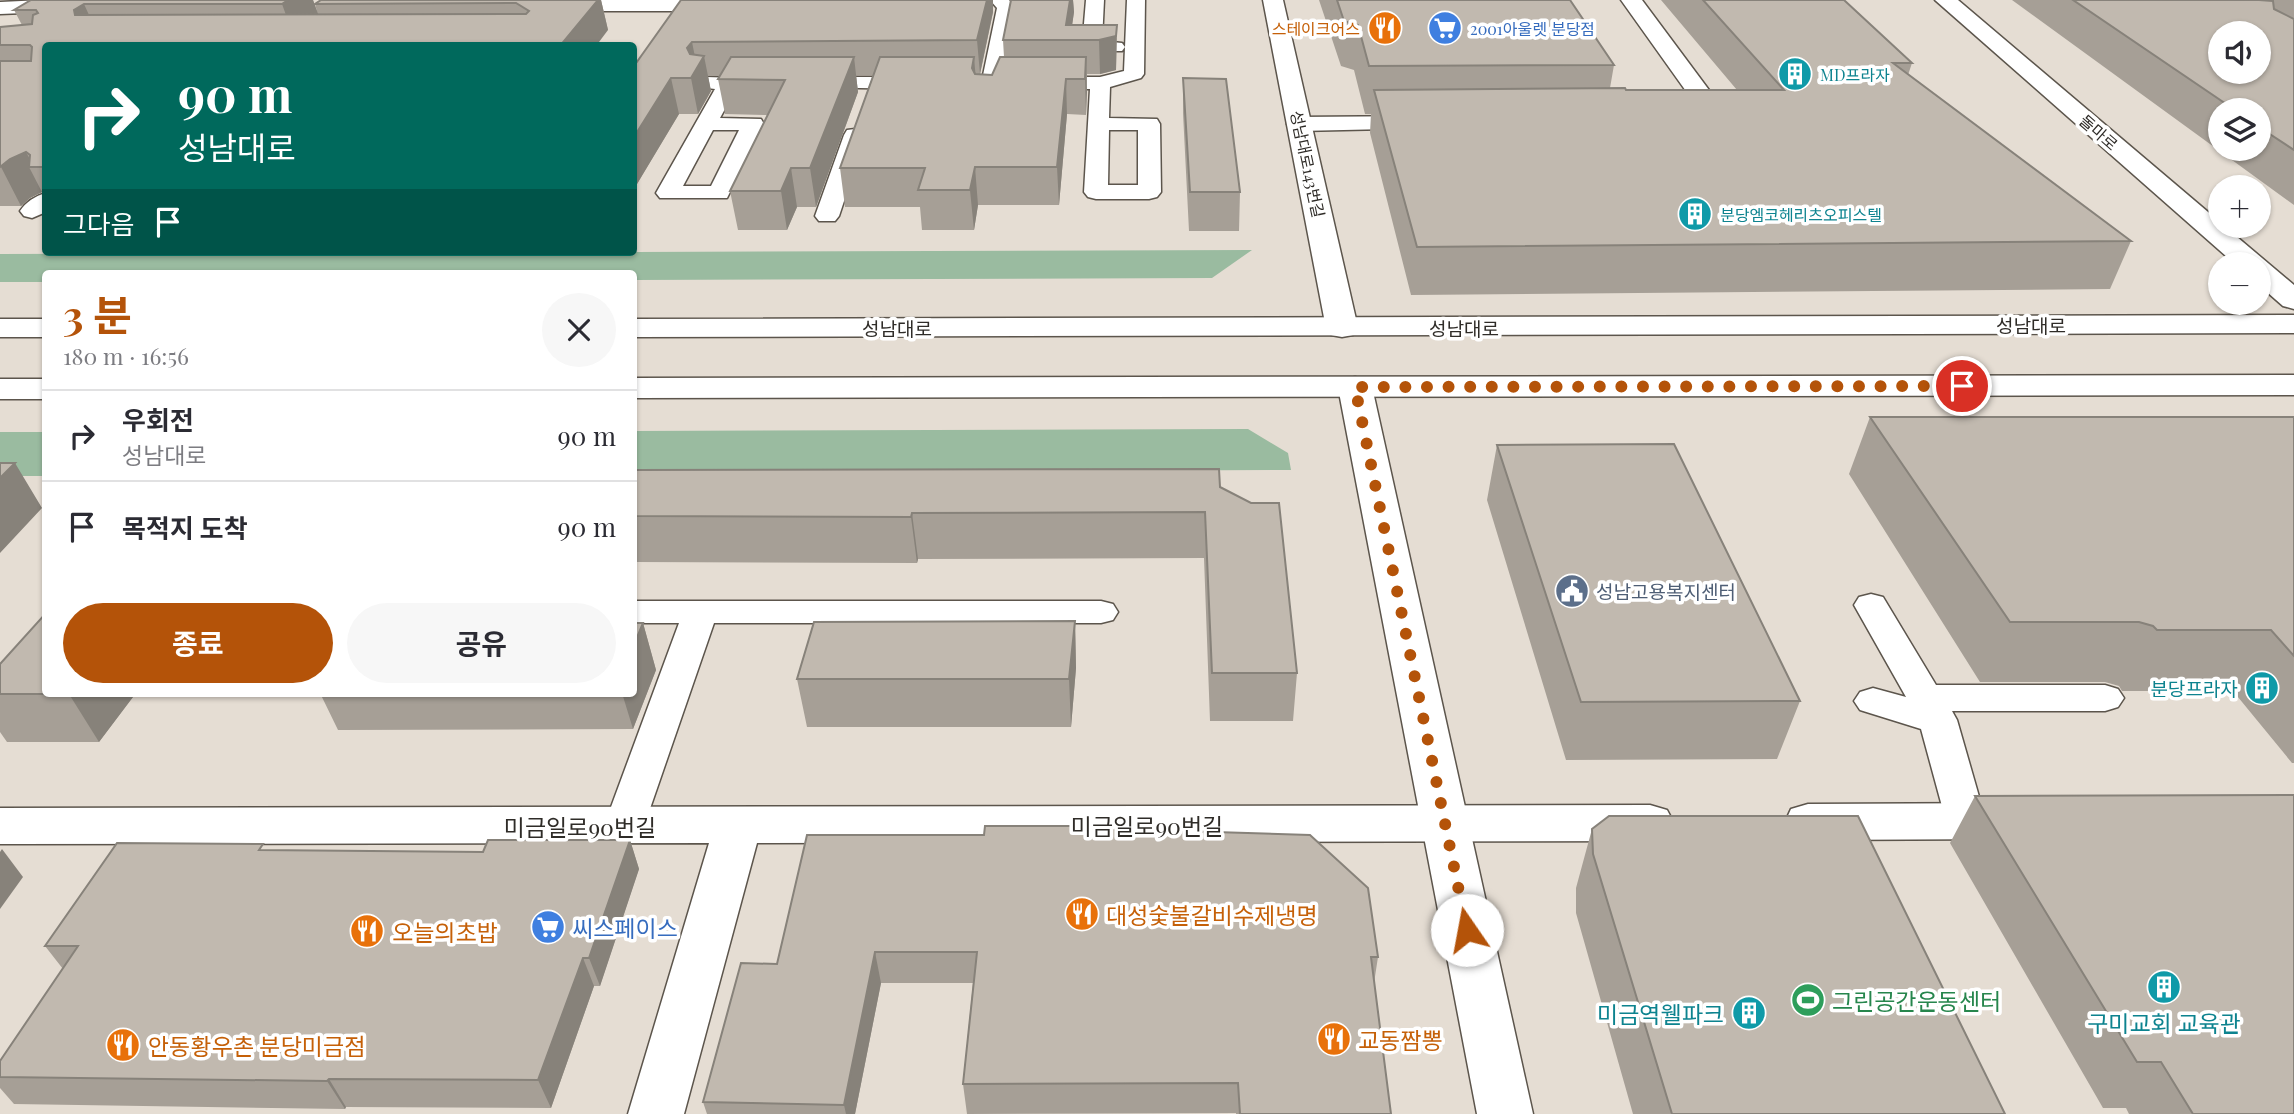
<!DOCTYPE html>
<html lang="ko">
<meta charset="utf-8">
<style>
:root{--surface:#fff;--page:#f7f7f7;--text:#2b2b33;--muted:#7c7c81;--line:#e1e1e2;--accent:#b45309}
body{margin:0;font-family:"Playfair Display","Noto Sans KR",serif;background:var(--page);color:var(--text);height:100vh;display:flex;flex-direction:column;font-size:26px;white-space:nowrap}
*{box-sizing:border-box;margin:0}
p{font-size:23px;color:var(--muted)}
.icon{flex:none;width:38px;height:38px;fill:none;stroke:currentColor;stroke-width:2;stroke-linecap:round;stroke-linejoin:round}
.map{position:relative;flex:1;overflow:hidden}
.sheet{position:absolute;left:42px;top:270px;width:595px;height:427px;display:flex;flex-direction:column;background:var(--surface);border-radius:7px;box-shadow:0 2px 5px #0004}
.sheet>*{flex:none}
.hud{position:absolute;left:42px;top:42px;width:595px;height:214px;border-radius:7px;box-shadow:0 2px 5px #0004;background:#00695c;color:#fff;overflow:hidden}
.controls{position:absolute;left:2208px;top:21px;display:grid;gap:14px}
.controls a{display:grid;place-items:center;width:63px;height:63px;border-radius:50%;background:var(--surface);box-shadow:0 2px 5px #0004;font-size:35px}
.pin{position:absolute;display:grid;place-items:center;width:60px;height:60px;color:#fff;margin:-30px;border:4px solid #fff;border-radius:50%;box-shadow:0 2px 7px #0007}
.me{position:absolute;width:77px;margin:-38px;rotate:348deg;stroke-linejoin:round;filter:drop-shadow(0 0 5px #0008)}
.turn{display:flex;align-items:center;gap:24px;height:147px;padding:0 21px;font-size:32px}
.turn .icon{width:91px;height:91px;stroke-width:2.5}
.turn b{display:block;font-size:49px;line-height:60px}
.then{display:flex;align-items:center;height:66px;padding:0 21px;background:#0003;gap:14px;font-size:26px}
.round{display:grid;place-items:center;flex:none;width:74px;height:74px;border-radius:37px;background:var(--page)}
.headline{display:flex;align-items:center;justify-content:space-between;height:119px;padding:0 21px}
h1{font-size:42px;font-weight:700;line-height:52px;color:var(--accent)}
.button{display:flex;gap:14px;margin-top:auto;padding:14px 21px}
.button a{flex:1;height:80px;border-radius:42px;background:var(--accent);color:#fff;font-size:28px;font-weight:700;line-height:80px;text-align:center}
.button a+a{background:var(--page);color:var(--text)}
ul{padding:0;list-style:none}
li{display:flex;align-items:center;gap:21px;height:91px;padding:0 21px;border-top:2px solid var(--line)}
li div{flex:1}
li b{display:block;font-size:26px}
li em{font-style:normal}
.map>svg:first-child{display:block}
.green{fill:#9abba0}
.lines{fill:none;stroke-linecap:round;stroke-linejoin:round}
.service-casing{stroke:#5c554c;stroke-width:3}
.minor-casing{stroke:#5c554c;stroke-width:3}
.tertiary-casing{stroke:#5c554c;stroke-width:3}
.primary-casing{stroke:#5c554c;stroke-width:3}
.service{fill:#fff;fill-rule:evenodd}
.minor{fill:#fff;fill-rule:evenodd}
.tertiary{fill:#fff;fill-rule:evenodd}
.primary{fill:#fff;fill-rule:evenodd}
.wall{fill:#a69f96;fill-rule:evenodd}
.shaded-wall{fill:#87827a}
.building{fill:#c1b9af;stroke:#87827a;stroke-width:2;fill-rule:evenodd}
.route{stroke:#b45309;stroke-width:12;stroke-dasharray:0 21.6}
.labels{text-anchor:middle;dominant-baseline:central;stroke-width:7;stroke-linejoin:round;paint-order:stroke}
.far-food-label{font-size:16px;fill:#c56008;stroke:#fff;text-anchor:end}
.far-shop-label{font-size:16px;fill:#366cbe;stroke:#fff;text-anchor:start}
.far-culture-label{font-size:16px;fill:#0d838f;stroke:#fff;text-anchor:start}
.far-street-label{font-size:16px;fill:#2f2c28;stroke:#fff}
.street-label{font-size:19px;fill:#2f2c28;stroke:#fff}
.service-label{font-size:19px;fill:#4e5e75;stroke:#fff;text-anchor:start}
.culture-label{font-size:19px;fill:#0d838f;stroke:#fff;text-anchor:end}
.near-street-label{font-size:23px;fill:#2f2c28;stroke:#fff}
.near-food-label{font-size:23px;fill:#c56008;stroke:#fff;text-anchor:start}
.near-shop-label{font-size:23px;fill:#366cbe;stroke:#fff;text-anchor:start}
.near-leisure-label{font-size:23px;fill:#27864d;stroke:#fff;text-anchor:start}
.near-culture-label{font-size:23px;fill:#0d838f;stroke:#fff;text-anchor:end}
</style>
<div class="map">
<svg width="2294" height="1114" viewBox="0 0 2294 1114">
<rect width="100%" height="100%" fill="#e5ddd3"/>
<path class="green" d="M1252,250L1212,278L634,280V273H46L45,282H0V254Z
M1248,429L1288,453L1291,470L634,473V431Z
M0,432H45V476H0Z"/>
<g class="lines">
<g class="service-casing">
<path id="service" d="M990,0H1009L1015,7L997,104L994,108H980L977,104L997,8Z
M1086,0H1104L1102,41L1122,43L1125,47L1122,51H1085L1082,47Z
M1127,0H1145L1144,74L1141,78L1110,87L1109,118L1157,119L1160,124L1161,192L1157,197L1149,199H1096L1088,197L1084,192L1090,89H1041L1034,87L1031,83L1034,79L1041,77H1100L1124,71ZM1109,130H1138V185H1108Z
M706,77L770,79L773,83L770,87L736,89L720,118L761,119L764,124L727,198H660L656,193L715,89L699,87L696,83L699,79ZM713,130H739L711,186H683Z
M813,77H914L921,79L924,83L921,87L914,89L806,87L803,83L806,79Z
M855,129L863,130L866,135L839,216L835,221H819L815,216L844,135L847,130Z
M46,193V212L32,218L24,216L20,211C26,202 35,196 46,193Z
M1871,594L1883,597L1936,685H2105L2118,689L2124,698L2118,707L2105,711H1952L1957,720L1986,821L1980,832L1966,837L1952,832L1946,821L1921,729L1860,710L1854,701L1860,692L1873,688L1906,697L1854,605L1859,597Z
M634,601H1101L1113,604L1118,612L1113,620L1101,623H714L644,826L638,837L624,842L610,837L604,826L679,623H634Z"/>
</g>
<g class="minor-casing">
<path id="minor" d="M1621,0H1642L1732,121L1729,126L1720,128L1699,126L1696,121L1703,115Z
M1424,116L1433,118L1436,123L1433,128L1299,131L1290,129L1287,124L1290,119L1299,117Z
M2014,803L2031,808L2037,821L2031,834L2014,839L1808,840L1791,835L1785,822L1791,809L1808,804Z
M1650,805L1667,810L1674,823L1667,836L1650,841L757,843L684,1114H628L709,843L0,844V808Z"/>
</g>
<g class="tertiary-casing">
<path id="tertiary" d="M43,0H79L84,5L81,9L74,11L0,14V2Z
M545,0H845L842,4L835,6L746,11H550L543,9L540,5Z
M1263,0H1283L1358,328L1353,335L1342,337L1331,335L1326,328Z
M1355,377L1367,380L1372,387L1533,1114H1477L1338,387L1343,380Z"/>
</g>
<g class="primary-casing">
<path id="primary" d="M1935,0H1958L2221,223V226H2224L2294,285V309L2283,306L2259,285V264H2235Z
M2294,315V333L634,337V319Z
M0,319H46V337H0Z
M2294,375V395L634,398V378Z
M0,379H46V399H0Z"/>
</g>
<use href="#service" class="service"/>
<use href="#minor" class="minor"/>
<use href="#tertiary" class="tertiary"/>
<use href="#primary" class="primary"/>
</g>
<path class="wall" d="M31,0H313L318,15L315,4L601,0L608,30L46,46V199L42,192L30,198L21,206H0V27L22,25L14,10Z
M681,0L993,12L980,74L992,75L1004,57L1003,40L1011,0H1073L1074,12L1072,25H1117L1116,70L1100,74H1087L1086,115L1067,114L1059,205H978L974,230H922L920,207H845L840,168L873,75H856L858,92L816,207H797L787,230H738L730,191L767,115L725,114L718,79L720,76H708L711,91L698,114H679L634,189Z
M1319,0H1570L1614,65L1610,88L1626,90H1737L1661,0H1844L1912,63L1908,75L2131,241L2110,289L1411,295L1370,133L1371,114H1365L1354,70L1341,66Z
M2012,0H2294V205ZM2221,110H2259V149H2221Z
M1183,78L1240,192L1239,231H1189L1183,113Z
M1870,417H2294V763H2292L2233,691H2122L2119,686L2105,682H1980L1849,474Z
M1497,445L1800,701L1777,759L1566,760L1487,500Z
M634,470L1220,487L1297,673L1293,721H1210L1204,558L918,559L917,563L634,562Z
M1075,621L1076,668L1071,727H807L797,679Z
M643,623L656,670L633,729L338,730L320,693H634Z
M0,664L46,693H136L99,742H7L0,732Z
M1975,796L2294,1114H2129L2126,1108H2103L1950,843Z
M1592,829L2005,1114H1633L1576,913V888Z
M1182,831L1378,957L1374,983L1391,1114H1236V1113L967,1114L963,1084L973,983H881L855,1114H707L703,1102L777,964L984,835Z
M630,840L639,869L600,986H594L551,1108L346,1107L345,1109L14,1104L0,1088V1061L63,969L45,946L266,850L483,852Z"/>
<path class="shaded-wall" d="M288,0H313L320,19L294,37L282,4Z
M598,0H601L608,30L596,46H560Z
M987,0H993V12L980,74L977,40Z
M1070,0H1073L1074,12L1070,40L1066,25Z
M84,4L99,37L75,15L74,10Z
M1117,25L1116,70L1100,74L1099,40Z
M692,42L697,67L704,56L711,91L698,114L691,78L687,48Z
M854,57L858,92L816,207L810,168Z
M974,57L977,92L972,68Z
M1086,57L1087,92L1086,115L1085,79Z
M671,78L679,114L634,189V137Z
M1066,79L1067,114L1059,205L1057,167Z
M26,152L34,167H29L42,192L30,198L21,206L1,167L10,159Z
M975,167L978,205L974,230L970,190Z
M791,168L797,207L787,230L781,191Z
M15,463L42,508L0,553V478Z
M912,513L918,559L917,563L911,517Z
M1075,621L1076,668L1071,727L1069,679Z
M643,623L656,670L633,729L622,693H634V645Z
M70,693H136L99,742L69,694Z
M630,840L639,869L600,986L589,958Z
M2,849L23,877L0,909V852Z
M875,952L881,983L855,1114H846L844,1105Z
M583,958L594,986L551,1108L538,1080Z
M329,1079L346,1107L345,1109L327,1081Z"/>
<path class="building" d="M31,0H288L282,4H84L74,10L75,15L526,14L529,11L516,3L315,4L321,0H598L560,46H46V167H29L30,155L26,152L10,159L0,167V61H31L32,47L30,45H0V27L32,24L33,15L38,13L36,10H14Z
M681,0H987L977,40L692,42L687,48L690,54L704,56L691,78H671L634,137V66Z
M1011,0H1070L1066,25H1117L1116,36L1099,40H1003Z
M1337,0H1570L1614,65L1369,66L1358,25L1344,21Z
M1703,0H1844L1912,63H1893L2131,241L1417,247L1374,90L1625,88L1626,90H1784Z
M2073,0H2259L2273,1L2274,9L2294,19V150L2259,127V110H2235ZM2221,33H2259V72H2221Z
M731,57H854L810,168H791L781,191H730L785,80L718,79Z
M880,57H974L972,68L975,74L992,75L1000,57H1086L1085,79H1066L1057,167H975L970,190H918L925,168H840Z
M1183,78L1226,79L1240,192H1190Z
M1870,417H2294V656L2271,630H2157L2153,626L2139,622H2010Z
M1674,444L1800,701L1581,702L1497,445Z
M0,463H15L0,478Z
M1219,469L1220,487L1251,503H1279L1297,673H1212L1205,512L912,513L911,517L634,516V470Z
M46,613V693H70L69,694H0V664Z
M1075,621L1069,679H797L814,622Z
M634,623H643L634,645Z
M2294,795V1114H2193L2161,1062H2137L1975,796Z
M1609,816H1858L2005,1114H1672L1593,854L1592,829Z
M985,826H1182V831L1310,835L1368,888L1378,957H1371L1391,1114H1240L1238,1083L963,1084L977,952H875L844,1105L703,1102L741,963L777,964L807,835H984Z
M488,840H630L589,958H583L538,1080L329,1079L327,1081L0,1077V1061L78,946H45L117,843L263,844L259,850L483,852Z"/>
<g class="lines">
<path class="route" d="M1467,930L1355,387L1962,386"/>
</g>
<defs>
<g id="restaurant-disc" transform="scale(1.75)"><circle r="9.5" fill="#e8710a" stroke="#fff"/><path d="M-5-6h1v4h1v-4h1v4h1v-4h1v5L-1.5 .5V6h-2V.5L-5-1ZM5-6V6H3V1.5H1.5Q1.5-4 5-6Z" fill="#fff"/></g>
<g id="supermarket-disc" transform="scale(1.75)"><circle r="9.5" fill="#3f7fe0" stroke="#fff"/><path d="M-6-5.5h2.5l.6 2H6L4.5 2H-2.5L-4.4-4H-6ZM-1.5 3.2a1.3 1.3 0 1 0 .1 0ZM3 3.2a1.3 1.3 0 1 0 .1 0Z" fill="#fff"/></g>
<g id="building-disc" transform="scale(1.75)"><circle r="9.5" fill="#0f9aa8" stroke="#fff"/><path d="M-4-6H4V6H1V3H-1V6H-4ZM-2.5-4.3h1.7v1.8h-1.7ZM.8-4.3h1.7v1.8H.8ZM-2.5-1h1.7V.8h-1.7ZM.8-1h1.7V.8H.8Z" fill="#fff"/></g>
<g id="civic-disc" transform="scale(1.75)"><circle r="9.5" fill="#5c6f8a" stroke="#fff"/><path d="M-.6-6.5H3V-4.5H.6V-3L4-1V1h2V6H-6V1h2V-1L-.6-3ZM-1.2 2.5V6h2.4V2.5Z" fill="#fff"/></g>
<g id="stadium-disc" transform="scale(1.75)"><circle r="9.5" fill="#2e9e5b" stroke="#fff"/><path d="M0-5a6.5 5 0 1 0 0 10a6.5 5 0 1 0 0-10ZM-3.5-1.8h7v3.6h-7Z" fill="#fff"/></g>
</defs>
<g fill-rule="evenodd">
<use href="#restaurant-disc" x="1385" y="28"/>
<use href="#supermarket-disc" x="1445" y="28"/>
<use href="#building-disc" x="1795" y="74"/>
<use href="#building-disc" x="1695" y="214"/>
<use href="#civic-disc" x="1572" y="591"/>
<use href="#building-disc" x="2262" y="688"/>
<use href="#restaurant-disc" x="1082" y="914"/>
<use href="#supermarket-disc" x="548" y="927"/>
<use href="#restaurant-disc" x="367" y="931"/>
<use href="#building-disc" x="2164" y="987"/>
<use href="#stadium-disc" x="1808" y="1000"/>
<use href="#building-disc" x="1749" y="1013"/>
<use href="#restaurant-disc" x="1334" y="1039"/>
<use href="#restaurant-disc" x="123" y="1045"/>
</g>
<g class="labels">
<g class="far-food-label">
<text x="1360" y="28">스테이크어스</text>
</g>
<g class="far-shop-label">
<text x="1470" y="28">2001아울렛 분당점</text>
</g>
<g class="far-culture-label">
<text x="1820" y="74">MD프라자</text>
<text x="1720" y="214">분당엠코헤리츠오피스텔</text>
</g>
<g class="far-street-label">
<text transform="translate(2099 132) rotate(41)">돌마로</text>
<text transform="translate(1308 164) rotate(78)">성남대로143번길</text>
</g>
<g class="street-label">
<text x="2031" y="325">성남대로</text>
<text x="897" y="328">성남대로</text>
<text x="1464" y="328">성남대로</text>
</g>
<g class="service-label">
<text x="1596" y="591">성남고용복지센터</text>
</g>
<g class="culture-label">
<text x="2238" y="688">분당프라자</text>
</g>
<g class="near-street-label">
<text x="1147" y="825">미금일로90번길</text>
<text x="580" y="826">미금일로90번길</text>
</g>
<g class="near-food-label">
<text x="1106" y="914">대성숯불갈비수제냉명</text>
<text x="392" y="931">오늘의초밥</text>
<text x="1358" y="1039">교동짬뽕</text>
<text x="148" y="1045">안동황우촌 분당미금점</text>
</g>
<g class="near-shop-label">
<text x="572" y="927">씨스페이스</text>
</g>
<g class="near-leisure-label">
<text x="1832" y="1000">그린공간운동센터</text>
</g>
<g class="near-culture-label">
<text x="1724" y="1013">미금역웰파크</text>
<text x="2164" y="1022" text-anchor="middle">구미교회 교육관</text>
</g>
</g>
</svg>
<div class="controls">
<a><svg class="icon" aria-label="sound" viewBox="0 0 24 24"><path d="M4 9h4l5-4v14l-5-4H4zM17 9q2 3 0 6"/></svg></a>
<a><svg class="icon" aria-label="layers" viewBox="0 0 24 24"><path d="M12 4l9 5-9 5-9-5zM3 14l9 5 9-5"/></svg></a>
<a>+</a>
<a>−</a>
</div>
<div class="pin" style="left:1962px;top:386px;background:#d93025"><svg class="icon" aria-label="arrive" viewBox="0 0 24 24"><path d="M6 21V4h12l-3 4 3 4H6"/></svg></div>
<svg class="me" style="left:1467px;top:930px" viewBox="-20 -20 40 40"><circle r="19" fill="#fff"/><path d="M0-13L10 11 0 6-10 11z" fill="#b45309"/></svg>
<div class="hud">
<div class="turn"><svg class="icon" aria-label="right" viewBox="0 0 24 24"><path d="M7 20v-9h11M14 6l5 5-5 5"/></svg><div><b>90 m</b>성남대로</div></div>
<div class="then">그다음<svg class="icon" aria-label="arrive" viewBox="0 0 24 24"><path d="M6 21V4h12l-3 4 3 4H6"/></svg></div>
</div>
<section class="sheet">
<div class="headline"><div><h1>3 분</h1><p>180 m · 16:56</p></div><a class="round"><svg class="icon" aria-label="close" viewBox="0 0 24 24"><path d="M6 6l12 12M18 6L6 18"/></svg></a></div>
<ul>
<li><svg class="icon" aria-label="right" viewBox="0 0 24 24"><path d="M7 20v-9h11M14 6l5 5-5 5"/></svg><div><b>우회전</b><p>성남대로</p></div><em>90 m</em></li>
<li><svg class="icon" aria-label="arrive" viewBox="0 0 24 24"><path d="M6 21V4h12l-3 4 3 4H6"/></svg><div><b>목적지 도착</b></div><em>90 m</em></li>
</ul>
<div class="button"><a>종료</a><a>공유</a></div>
</section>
</div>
